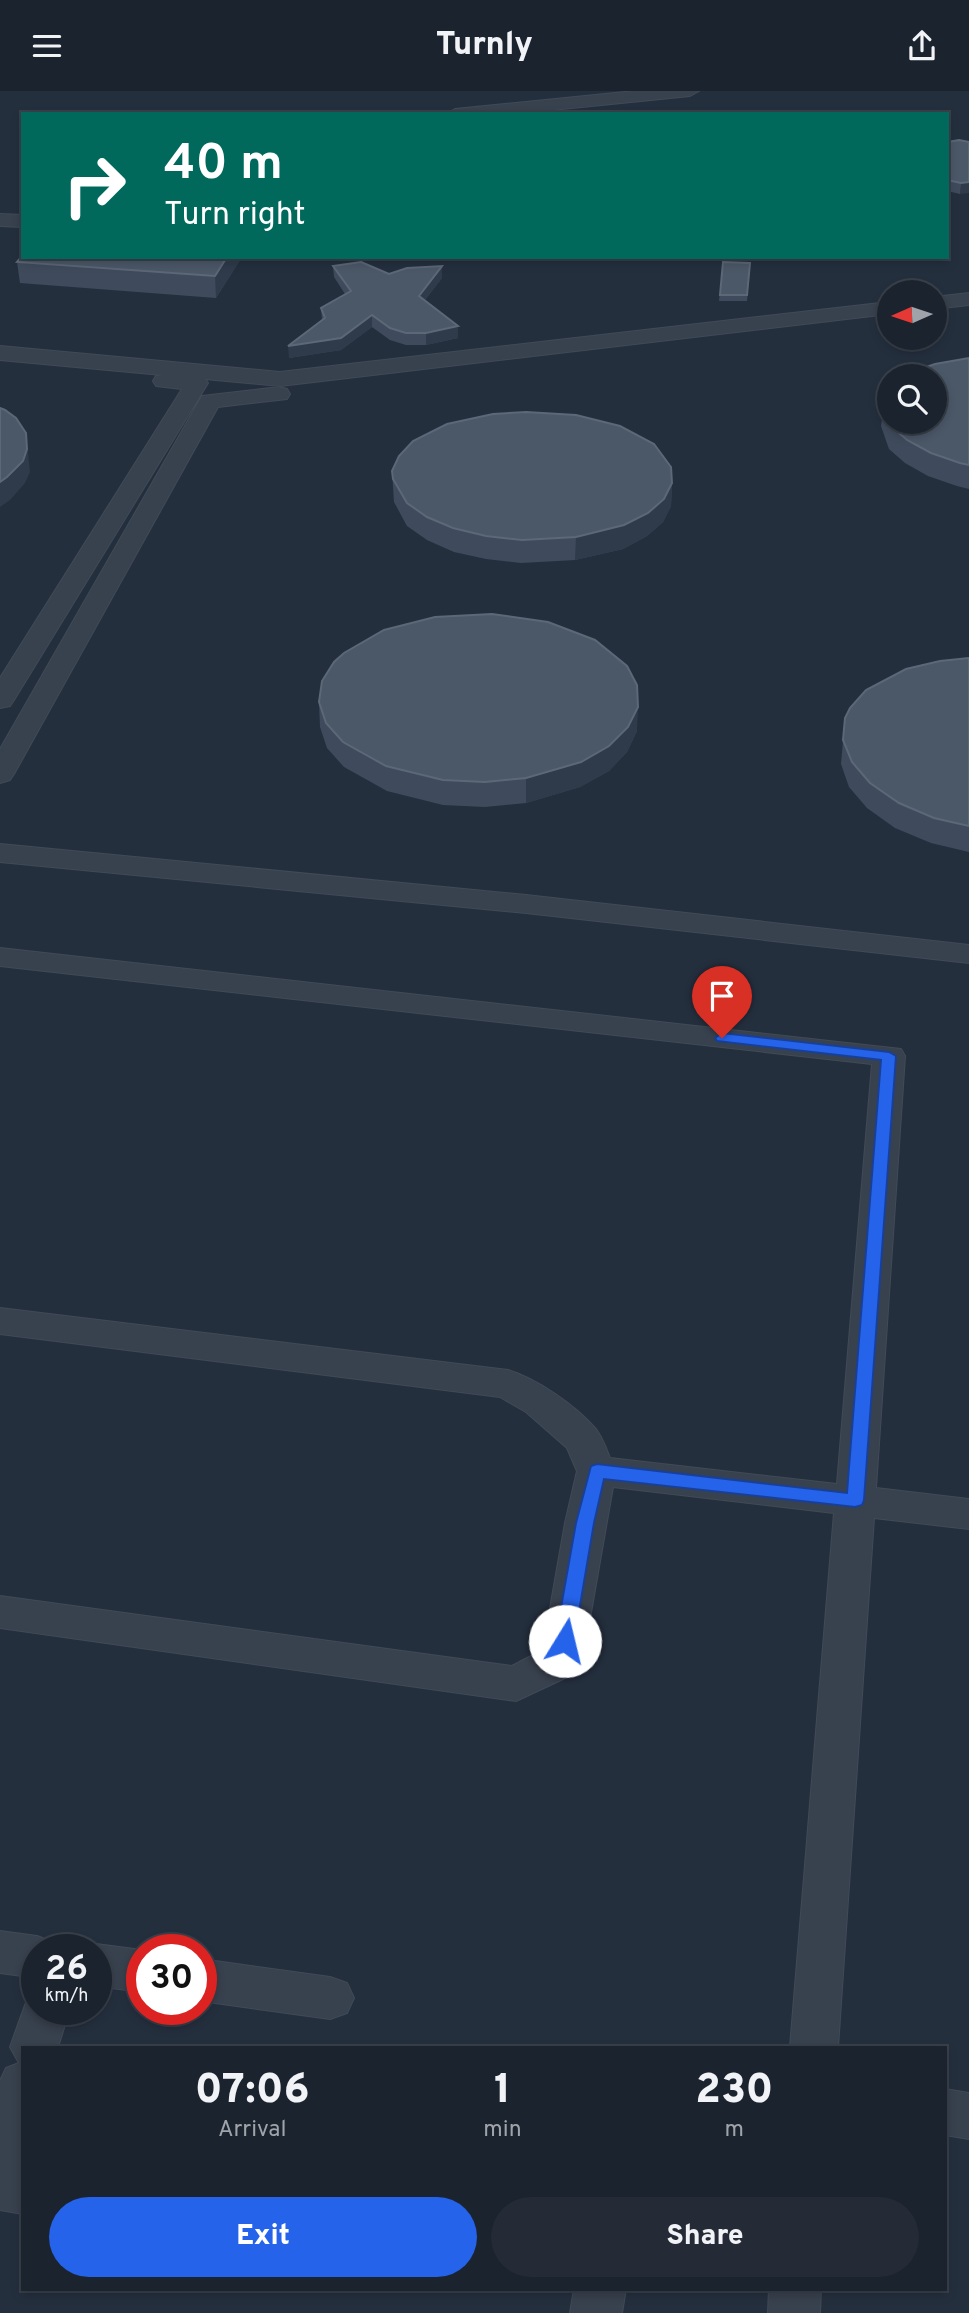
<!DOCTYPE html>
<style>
:root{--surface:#1b232e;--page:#242b36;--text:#f1f3f6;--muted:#a0a4aa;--line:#39404a;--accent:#2563eb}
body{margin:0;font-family:Overpass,sans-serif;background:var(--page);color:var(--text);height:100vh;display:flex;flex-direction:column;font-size:26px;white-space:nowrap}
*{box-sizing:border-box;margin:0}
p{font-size:23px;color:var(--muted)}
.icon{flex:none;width:38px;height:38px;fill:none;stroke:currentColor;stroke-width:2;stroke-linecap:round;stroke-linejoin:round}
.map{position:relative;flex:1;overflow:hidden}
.side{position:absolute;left:21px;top:1955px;width:926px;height:245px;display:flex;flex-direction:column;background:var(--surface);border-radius:0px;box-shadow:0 4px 10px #0003,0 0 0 2px var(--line)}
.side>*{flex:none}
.banner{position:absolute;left:21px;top:21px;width:928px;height:147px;border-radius:0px;box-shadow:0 4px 10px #0003,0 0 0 2px var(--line);background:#00695c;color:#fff;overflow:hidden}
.needle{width:46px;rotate:267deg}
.buttons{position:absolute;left:877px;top:189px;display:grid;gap:14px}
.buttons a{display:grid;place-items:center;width:70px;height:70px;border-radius:50%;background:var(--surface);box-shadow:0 4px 10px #0003,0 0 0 2px var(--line);font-size:35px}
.speed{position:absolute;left:21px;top:1843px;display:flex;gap:14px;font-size:35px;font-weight:700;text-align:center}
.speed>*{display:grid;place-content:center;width:91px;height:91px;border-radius:50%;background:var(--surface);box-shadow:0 4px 10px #0003,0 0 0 2px var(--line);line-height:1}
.speed small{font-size:18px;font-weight:400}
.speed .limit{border:10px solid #d22;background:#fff;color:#111}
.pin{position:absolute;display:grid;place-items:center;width:60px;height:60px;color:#fff;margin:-72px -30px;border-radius:50% 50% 50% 0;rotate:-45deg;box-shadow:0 0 7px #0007}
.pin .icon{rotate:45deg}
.me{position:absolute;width:77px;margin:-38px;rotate:9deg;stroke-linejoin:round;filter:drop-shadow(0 0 5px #0008)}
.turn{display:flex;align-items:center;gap:24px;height:147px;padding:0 28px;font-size:32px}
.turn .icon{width:91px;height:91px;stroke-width:2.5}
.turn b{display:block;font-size:49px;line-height:60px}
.eta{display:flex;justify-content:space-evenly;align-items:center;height:119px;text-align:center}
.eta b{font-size:42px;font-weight:800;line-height:49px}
.button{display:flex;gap:14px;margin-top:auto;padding:14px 28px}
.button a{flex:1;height:80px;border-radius:42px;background:var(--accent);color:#fff;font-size:28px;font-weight:800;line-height:80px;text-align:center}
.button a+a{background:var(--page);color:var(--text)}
header{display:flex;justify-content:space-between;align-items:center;height:91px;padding:0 28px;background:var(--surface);font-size:32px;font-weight:800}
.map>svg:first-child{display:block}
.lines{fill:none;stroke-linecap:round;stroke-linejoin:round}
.minor-casing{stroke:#414a57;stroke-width:2}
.minor{fill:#38414e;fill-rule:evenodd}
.wall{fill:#3f4b5c}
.shaded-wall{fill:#2f3b4b}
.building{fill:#4b5868;stroke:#5c6777;stroke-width:2}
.route{fill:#2563eb;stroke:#184099;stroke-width:2}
</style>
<header><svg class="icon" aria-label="menu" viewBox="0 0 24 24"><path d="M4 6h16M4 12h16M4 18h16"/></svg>Turnly<svg class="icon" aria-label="share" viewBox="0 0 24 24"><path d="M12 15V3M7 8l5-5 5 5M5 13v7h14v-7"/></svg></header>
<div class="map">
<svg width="969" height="2222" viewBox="0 0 969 2222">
<rect width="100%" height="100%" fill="#242f3e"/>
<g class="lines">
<g class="minor-casing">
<path id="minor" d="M635,0H699L690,5L513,23H446L455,18Z
M0,123L23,124V136L0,135Z
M969,202V214L934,218V206Z
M889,211V223L280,295L205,288L208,292L14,609L10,615L0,617V587L182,298L156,295L153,290L156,285L162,284L0,269V255L280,281Z
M279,296L287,298L290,303L287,308L218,316L14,683L10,689L0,692V658L202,305Z
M0,753L526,804L969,854V872L526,822L0,771Z
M0,857L901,958L905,965L876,1397L969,1408V1438L874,1427L838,1956H790L834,1422L613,1396L586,1550L563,1588L516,1610L0,1537V1505L512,1575L533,1564L545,1546L565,1432L577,1380L567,1357L526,1321L500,1306L0,1243V1217L508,1279C537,1288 575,1314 595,1337C602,1345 606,1357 610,1367L837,1393L872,973L0,875Z
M0,1840L37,1845L53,1851L57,1858H37V1887L0,1882Z
M96,1853L142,1859V1901L96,1895V1858H82Z
M201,1868L330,1886L347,1892L354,1907L347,1922L330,1928L201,1910Z
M37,1900V1918H70L58,1956H23V2069L20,2074L23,2075V2123L0,2119V1990L6,1977L19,1972L10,1956L29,1903Z
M945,1998L969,2002V2048L945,2044Z
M574,2198H626L622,2222H570Z
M769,2198H821L820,2222H768Z"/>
</g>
<use href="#minor" class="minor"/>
</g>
<path class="wall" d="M947,51H969L960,103L947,100Z
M242,166L216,207L20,192L17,171Z
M723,171L750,172L747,210H719Z
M333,175L389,183L442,175V187L425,209L458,247L426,254H406L390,249L372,236L341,259L289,267L322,230L321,217L345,203L334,186Z
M969,267V398L957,395L928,385L905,372L889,358L881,335L884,313L889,303V331H934Z
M392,380L672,392L671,415L663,431L647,445L623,458L575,469L521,472L486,468L454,461L427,449L407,435L394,411Z
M969,567V761L931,752L895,737L867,717L849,696L841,673L845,627Z
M319,611L637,640L627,661L609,680L580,696L526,712L485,716L443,714L387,700L344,676L327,657L320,636Z"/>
<path class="shaded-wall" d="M969,91V102L960,103L961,92Z
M227,166H242L216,207L215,185Z
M442,175V187L419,217V205Z
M372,224V236L341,259L289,267L288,255Z
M458,235V247L426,254V242Z
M26,342L30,381L25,392L10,409L0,416V391Z
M672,392L671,415L663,431L647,445L623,458L575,469L576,446Z
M638,616L637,640L627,661L609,680L580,696L526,712V687Z"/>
<path class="building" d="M959,49L969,51V91L961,92L947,89V51Z
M23,164V166H227L215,185L17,171Z
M361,171L389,183L407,177L442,175L419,205L458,235L426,242H406L390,237L372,224L341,247L288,255L325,227L321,217L351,200L333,175Z
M723,171L750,172L747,204H720Z
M969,267V374L960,372L931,362L907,349L891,335L890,331H934V285H905L912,281L935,273Z
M889,303V328L884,313Z
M0,317L5,319L16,327L26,342L27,358L23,370L7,386L0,391Z
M526,321L576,324L620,335L654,353L671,376L672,392L664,408L648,422L624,434L576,446L522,449L486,445L453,437L427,426L407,412L393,388L392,380L399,365L413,350L447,333L493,323Z
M492,523L548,531L595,549L627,575L637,594L638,616L628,636L609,655L581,671L526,687L485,691L443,689L386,675L343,651L326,632L319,611L322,590L334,571L344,562L384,539L435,526Z
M969,567V735L934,727L899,712L870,692L852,671L843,649L845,627L850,617L866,599L906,578L940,570Z"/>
<path class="route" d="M722,942L889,961L896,965L864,1409L862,1414L855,1416L604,1388L594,1432L574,1550L571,1555L565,1557L558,1555L555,1550L576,1432L591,1375L597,1373L847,1402L881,969L717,950L715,947Z"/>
</svg>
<div class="buttons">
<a><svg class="needle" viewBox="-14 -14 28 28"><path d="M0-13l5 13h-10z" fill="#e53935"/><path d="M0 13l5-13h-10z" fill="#a0a4aa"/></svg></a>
<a><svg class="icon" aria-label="search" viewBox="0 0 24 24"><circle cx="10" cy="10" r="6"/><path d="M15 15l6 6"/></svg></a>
</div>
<div class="speed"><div>26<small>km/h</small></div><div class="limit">30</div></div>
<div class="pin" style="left:722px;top:947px;background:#d93025"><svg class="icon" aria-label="arrive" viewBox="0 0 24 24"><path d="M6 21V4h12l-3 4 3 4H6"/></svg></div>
<svg class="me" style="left:565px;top:1550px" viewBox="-20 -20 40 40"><circle r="19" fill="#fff"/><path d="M0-13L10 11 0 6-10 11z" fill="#2563eb"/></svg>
<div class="banner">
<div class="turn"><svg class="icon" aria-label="right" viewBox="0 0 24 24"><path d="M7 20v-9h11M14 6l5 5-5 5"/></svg><div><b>40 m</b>Turn right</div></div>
</div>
<section class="side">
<div class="eta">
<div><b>07:06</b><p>Arrival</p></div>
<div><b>1</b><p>min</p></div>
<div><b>230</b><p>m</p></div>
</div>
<div class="button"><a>Exit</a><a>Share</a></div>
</section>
</div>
